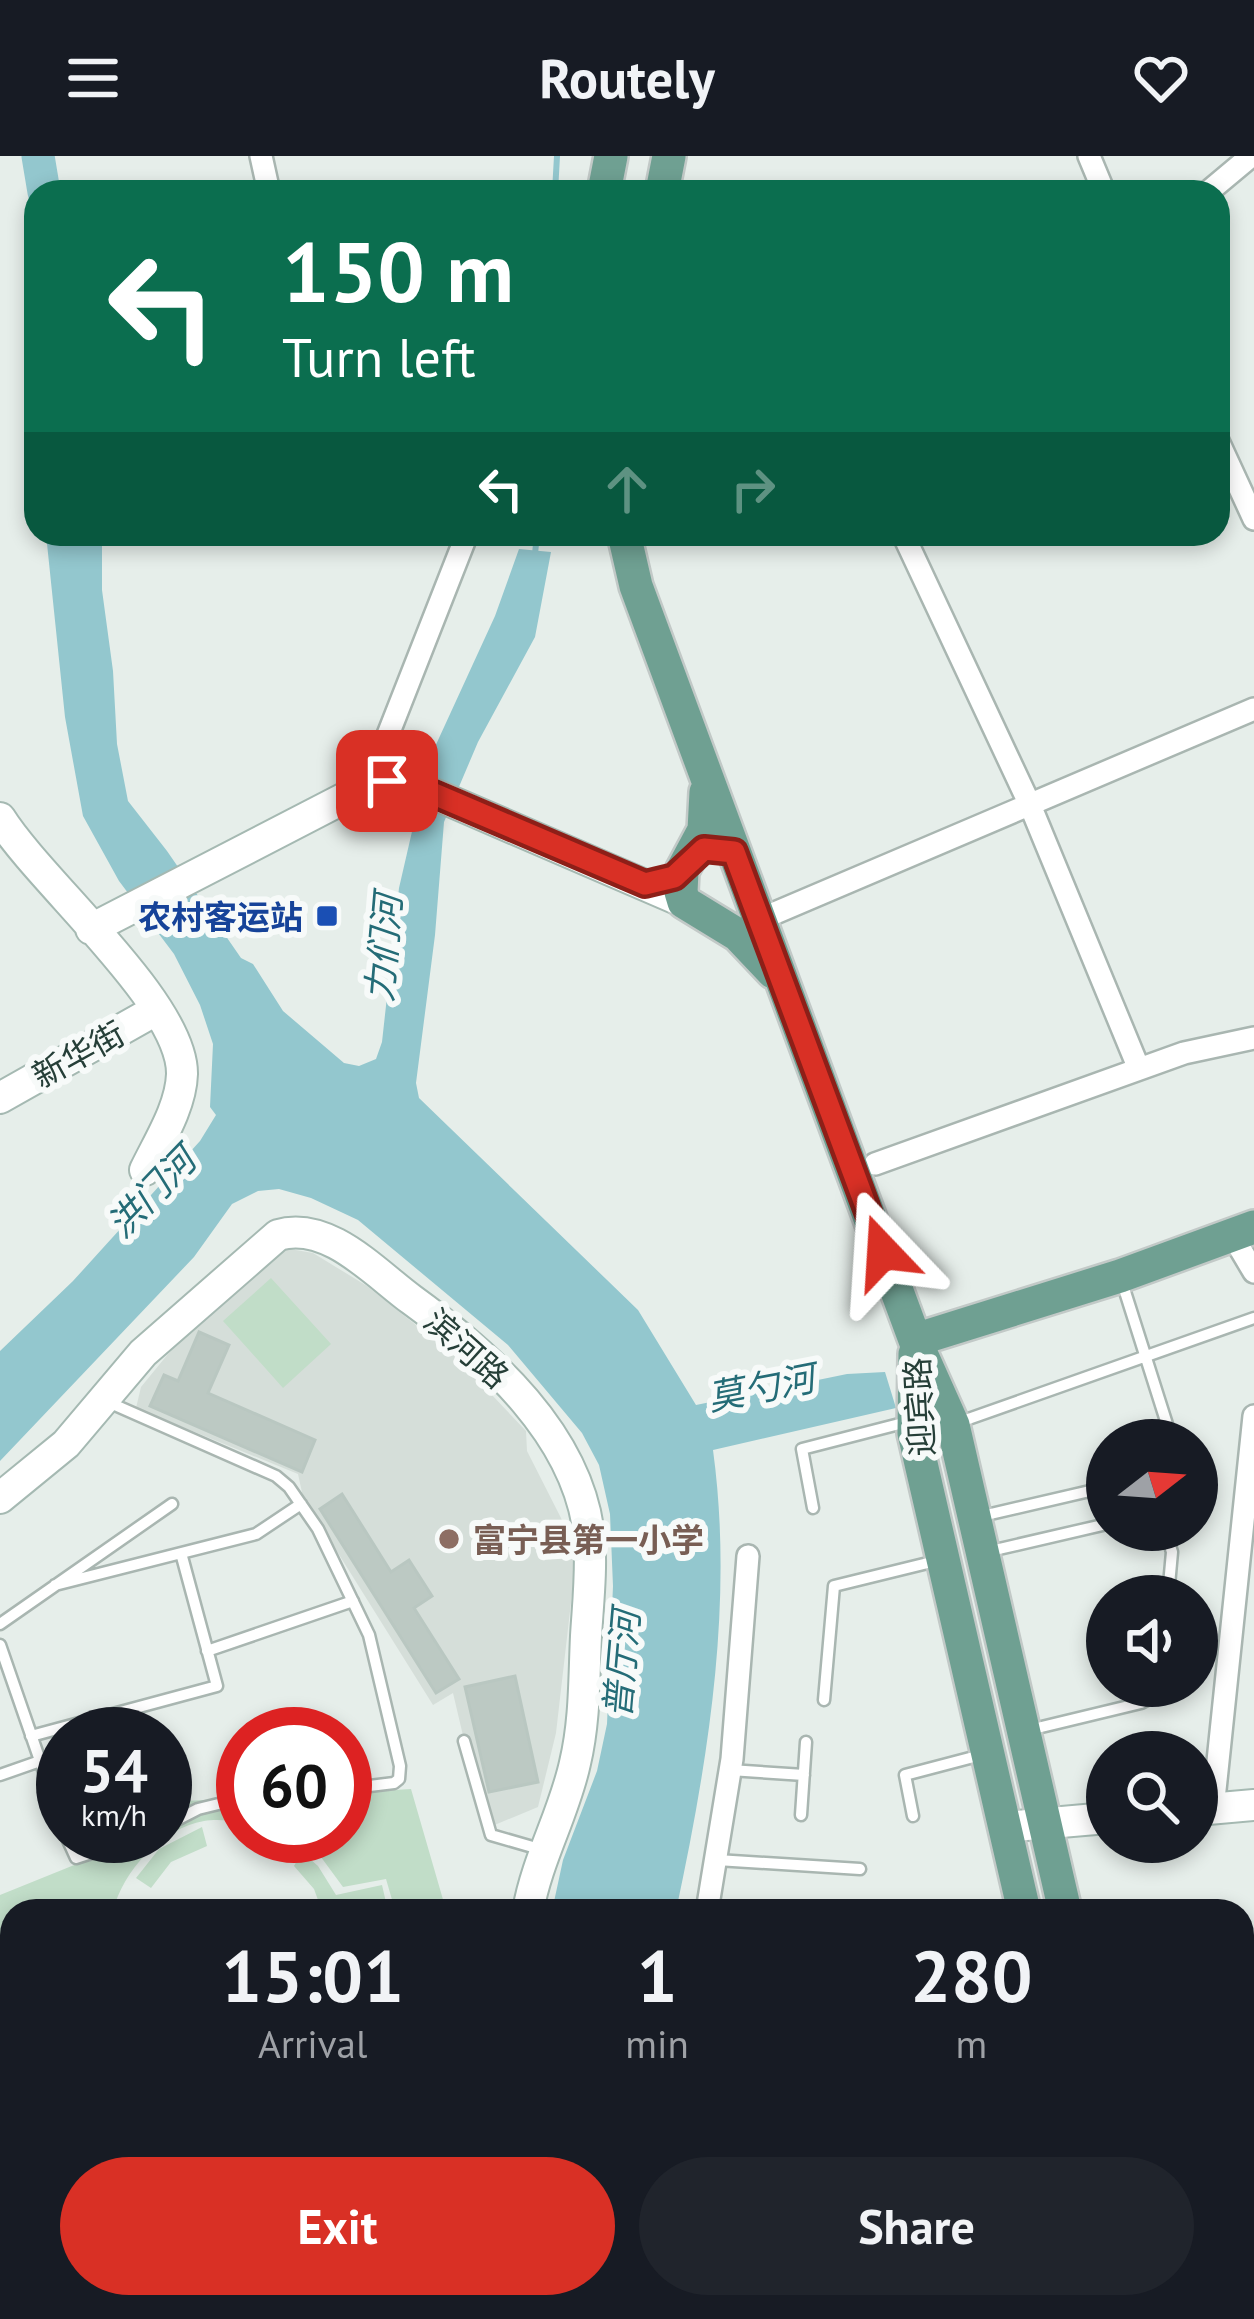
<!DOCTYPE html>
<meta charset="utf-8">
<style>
:root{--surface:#171b24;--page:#20242c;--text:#f1f3f6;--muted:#9ea1a6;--accent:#d93025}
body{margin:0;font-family:"PT Sans","Noto Sans SC",sans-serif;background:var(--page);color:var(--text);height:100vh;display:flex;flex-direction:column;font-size:45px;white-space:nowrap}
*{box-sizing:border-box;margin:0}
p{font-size:39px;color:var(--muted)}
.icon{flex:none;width:66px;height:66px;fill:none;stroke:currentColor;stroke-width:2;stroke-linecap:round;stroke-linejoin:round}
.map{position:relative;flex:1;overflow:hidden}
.details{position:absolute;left:0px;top:1743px;width:1254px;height:420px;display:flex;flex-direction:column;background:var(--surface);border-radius:36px 36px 0 0;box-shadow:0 6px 18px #0003}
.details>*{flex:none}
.banner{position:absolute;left:24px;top:24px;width:1206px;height:366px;border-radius:36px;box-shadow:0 6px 18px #0003;background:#0b6e4f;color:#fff;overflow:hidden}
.needle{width:78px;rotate:73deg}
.controls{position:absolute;left:1086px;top:1263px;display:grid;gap:24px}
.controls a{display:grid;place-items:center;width:132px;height:132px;border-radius:50%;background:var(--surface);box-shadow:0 6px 18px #0003;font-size:60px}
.speed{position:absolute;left:36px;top:1551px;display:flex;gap:24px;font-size:60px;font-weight:700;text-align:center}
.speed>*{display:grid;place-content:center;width:156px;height:156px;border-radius:50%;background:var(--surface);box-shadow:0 6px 18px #0003;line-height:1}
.speed small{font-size:30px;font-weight:400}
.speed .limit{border:18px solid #d22;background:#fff;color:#111}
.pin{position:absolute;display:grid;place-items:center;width:102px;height:102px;color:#fff;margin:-51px;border-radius:24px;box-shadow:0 6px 18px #0006}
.me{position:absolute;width:132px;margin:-66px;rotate:340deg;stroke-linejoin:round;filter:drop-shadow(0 0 9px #0008)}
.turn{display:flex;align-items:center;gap:42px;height:252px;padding:0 60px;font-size:54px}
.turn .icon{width:156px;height:156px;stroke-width:2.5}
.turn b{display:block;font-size:84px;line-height:102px}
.lanes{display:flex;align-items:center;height:114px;padding:0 60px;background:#0003;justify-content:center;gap:60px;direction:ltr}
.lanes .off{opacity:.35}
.eta{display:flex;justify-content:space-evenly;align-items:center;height:204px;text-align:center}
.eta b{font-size:72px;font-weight:800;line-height:84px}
.cta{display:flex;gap:24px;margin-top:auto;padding:24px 60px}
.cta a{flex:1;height:138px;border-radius:72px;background:var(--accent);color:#fff;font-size:48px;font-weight:800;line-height:138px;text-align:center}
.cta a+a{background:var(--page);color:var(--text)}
header{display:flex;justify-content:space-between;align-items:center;height:156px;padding:0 60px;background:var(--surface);font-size:54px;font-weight:800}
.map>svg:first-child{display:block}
.built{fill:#d5ded9}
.green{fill:#c1ddc8}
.water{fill:#93c7ce}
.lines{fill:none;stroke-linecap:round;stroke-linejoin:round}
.stream{stroke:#93c7ce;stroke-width:6}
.river{stroke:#93c7ce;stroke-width:33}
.building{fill:#bcc9c3;stroke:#b9c7c1;stroke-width:3}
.lane-casing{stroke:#a9b6b1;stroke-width:15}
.street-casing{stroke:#a9b6b1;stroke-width:26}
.secondary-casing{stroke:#a5b9b2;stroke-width:34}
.primary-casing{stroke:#c2c9c7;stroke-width:38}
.lane{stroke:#fff;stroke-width:10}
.street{stroke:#fff;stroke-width:21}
.secondary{stroke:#fff;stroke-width:30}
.primary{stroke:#6fa092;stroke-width:33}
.route-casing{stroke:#8d1f18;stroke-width:30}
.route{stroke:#d93025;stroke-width:21}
.transit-dot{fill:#1a4fb4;stroke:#f7faf9;stroke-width:4.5}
.education-dot{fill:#8d6e63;stroke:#f7faf9;stroke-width:4.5}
.labels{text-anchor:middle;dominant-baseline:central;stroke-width:12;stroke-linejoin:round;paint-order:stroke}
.transit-label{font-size:33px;font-weight:bold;fill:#164399;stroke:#f7faf9;text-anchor:end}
.street-label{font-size:33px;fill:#263f38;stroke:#f7faf9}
.education-label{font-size:33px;font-weight:bold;fill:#785e54;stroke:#f7faf9;text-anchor:start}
.water-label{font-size:36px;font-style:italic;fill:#246c77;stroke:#f7faf9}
</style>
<header><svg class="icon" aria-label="menu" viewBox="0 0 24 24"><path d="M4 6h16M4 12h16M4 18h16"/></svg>Routely<svg class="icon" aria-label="heart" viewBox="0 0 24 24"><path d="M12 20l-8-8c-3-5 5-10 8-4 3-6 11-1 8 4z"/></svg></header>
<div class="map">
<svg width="1254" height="2163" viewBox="0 0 1254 2163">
<rect width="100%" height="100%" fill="#e6eeea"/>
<path class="built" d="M290,1093L313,1097L367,1130L456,1201L526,1275L527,1295L561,1362L576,1403L556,1577L538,1651L485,1673L453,1537L433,1549L303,1341L298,1318L136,1252L141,1231L168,1198L277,1095Z"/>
<path class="green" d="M271,1122L331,1188L283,1232L223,1165Z
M411,1633L444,1747L395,1754L386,1723L343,1731L318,1697L289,1680H345V1637Z
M243,1642V1665C231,1665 216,1663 204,1665C162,1672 123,1715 113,1755H12V1870L0,1874V1739L146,1680H165V1646Z
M202,1671L207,1690L171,1706L151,1732L136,1722L159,1693Z
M302,1696L318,1710L336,1739L382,1729L388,1755H322L314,1733L294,1710Z"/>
<path class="water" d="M46,378H102V434L113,515L117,588L128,645L167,695L241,802L253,808L283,855L344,907L359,910L376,903L382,886L399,732L428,606L495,460L519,393L551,396L535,481L478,586L444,666L435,779L416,927L419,942L638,1154L696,1249L847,1218L885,1216L896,1252L713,1294C734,1447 708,1605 676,1755H552L563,1704L597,1615L607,1568L613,1430L610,1358L599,1309L582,1277L508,1189L358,1064L311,1042L279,1033L258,1035L232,1048L194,1101L0,1305V1195L73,1125L200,985L216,959L210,951L213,888L200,849L174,798L119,725L83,660L65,561Z"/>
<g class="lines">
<path class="stream" d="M555,36L557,0
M535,398L537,378"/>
<path class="river" d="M38,0L44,36"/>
</g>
<path class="building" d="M199,1176L229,1189L208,1237L315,1284L302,1316L150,1250L164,1219L178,1225Z
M342,1338L391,1416L409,1404L432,1440L414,1452L459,1523L436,1537L320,1353Z
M515,1520L538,1626L489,1636L465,1531Z"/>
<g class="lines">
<g class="lane-casing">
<path id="lane" d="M1121,1123L1172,1284
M108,1246L276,1320L289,1331L318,1373L369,1479L400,1610L399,1623L394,1627L345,1633
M957,1267L1254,1162
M813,1352L802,1293L911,1265
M982,1360L1107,1331
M1165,1374L1172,1396L1168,1440
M986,1396L1107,1368
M55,1429L256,1378L301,1348
M0,1468L172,1348
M0,1489L63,1671
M207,1495L353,1445
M824,1544L834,1430L940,1404
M1029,1574L1141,1547L1153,1541L1157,1530
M31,1580L217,1530L181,1397
M464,1585L491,1679L543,1694
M730,1614L804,1619
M0,1619L40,1605
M801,1659L806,1586
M913,1660L905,1619L985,1598
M165,1670L198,1653L243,1642
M66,1680L76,1702L144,1680
M717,1704L860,1713
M1242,2012L1254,2003
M1242,2099L1254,2096
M0,2113L12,2107
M759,2151L760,2163
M852,2151L853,2163
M897,2151L899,2163
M983,2151L986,2163
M1086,2163L1112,2157
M1250,2163L1254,2162"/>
</g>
<g class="street-casing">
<path id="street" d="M261,0L269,36
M1089,0L1104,36
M1208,36L1251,0
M1218,285L1254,363
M903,378L1030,649L1139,913
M369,627L467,378
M775,757L1254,553
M875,1008L1184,897L1254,882
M1232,1079L1254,1116
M1213,1653L1254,1260
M707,1755L732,1603L748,1400
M678,2151L679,2163"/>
</g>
<g class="secondary-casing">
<path id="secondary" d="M0,662C40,726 183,847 182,918C181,951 159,985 145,1014
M91,773L362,633L387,625L413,629L684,746
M0,942L156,854
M0,1342L66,1288L143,1197L278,1079C328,1064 375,1117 412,1144C489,1200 578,1279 589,1379C592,1412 588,1447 586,1480C584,1522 585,1565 575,1607C564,1658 537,1703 528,1755
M1197,1654L1254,1649
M1005,1671L1107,1662
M0,1983L12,2004
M0,2042L12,2064
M60,2151L66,2163
M93,2151L99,2163
M515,2163V2151"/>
</g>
<g class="primary-casing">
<path id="primary" d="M604,36L611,0
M662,36L669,0
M624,378L636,430L915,1184L953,1269L1065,1755
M706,636L704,674L682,715L681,736L684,746L738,779L773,816
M915,1184L1120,1120L1254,1071
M915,1198L914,1277L1024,1755
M1116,2151L1119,2163
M1157,2151L1159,2163"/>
</g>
<use href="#lane" class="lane"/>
<use href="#street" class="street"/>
<use href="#secondary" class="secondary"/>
<use href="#primary" class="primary"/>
</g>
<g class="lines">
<g class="route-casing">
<path id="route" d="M387,625L413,629L645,728L674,721L704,693L734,696L883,1096"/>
</g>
<use href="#route" class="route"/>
</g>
<rect class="transit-dot" x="315" y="748" width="24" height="24" rx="6"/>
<circle class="education-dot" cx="449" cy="1383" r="12"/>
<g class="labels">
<g class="transit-label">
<text x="303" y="760">农村客运站</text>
</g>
<g class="street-label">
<text transform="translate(78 898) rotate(-29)">新华街</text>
<text transform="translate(467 1192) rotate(42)">滨河路</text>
<text transform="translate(919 1251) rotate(-93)">迎宾路</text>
</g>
<g class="education-label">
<text x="473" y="1383">富宁县第一小学</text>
</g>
<g class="water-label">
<text transform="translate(383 792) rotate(-85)">力们河</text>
<text transform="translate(151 1036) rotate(-46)">洪门河</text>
<text transform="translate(761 1231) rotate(-11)">莫勺河</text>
<text transform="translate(621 1508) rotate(-85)">普厅河</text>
</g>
</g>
</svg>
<div class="controls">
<a><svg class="needle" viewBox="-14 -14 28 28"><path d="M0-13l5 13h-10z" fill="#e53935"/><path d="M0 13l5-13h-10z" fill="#9ea1a6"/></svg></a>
<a><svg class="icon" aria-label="sound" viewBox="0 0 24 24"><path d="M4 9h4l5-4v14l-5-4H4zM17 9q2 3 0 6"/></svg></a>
<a><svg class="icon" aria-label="search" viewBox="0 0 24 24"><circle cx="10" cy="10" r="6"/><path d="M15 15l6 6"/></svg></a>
</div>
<div class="speed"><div>54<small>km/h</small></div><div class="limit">60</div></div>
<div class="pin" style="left:387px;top:625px;background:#d93025"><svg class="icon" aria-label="arrive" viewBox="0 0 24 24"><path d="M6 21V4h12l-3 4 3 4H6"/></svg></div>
<svg class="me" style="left:883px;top:1096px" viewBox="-20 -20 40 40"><path d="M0-17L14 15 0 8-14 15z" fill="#d93025" stroke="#fff" stroke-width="4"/></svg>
<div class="banner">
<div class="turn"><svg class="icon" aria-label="left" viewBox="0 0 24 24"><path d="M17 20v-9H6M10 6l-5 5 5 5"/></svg><div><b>150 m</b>Turn left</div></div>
<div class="lanes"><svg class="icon" aria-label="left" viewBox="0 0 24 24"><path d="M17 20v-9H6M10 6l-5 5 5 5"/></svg><svg class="icon off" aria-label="ahead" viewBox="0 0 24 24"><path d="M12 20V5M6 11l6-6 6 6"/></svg><svg class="icon off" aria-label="right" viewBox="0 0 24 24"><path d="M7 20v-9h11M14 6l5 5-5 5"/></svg></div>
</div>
<section class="details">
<div class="eta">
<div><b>15:01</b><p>Arrival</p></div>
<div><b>1</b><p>min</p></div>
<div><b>280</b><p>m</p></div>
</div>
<div class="cta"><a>Exit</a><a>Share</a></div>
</section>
</div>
